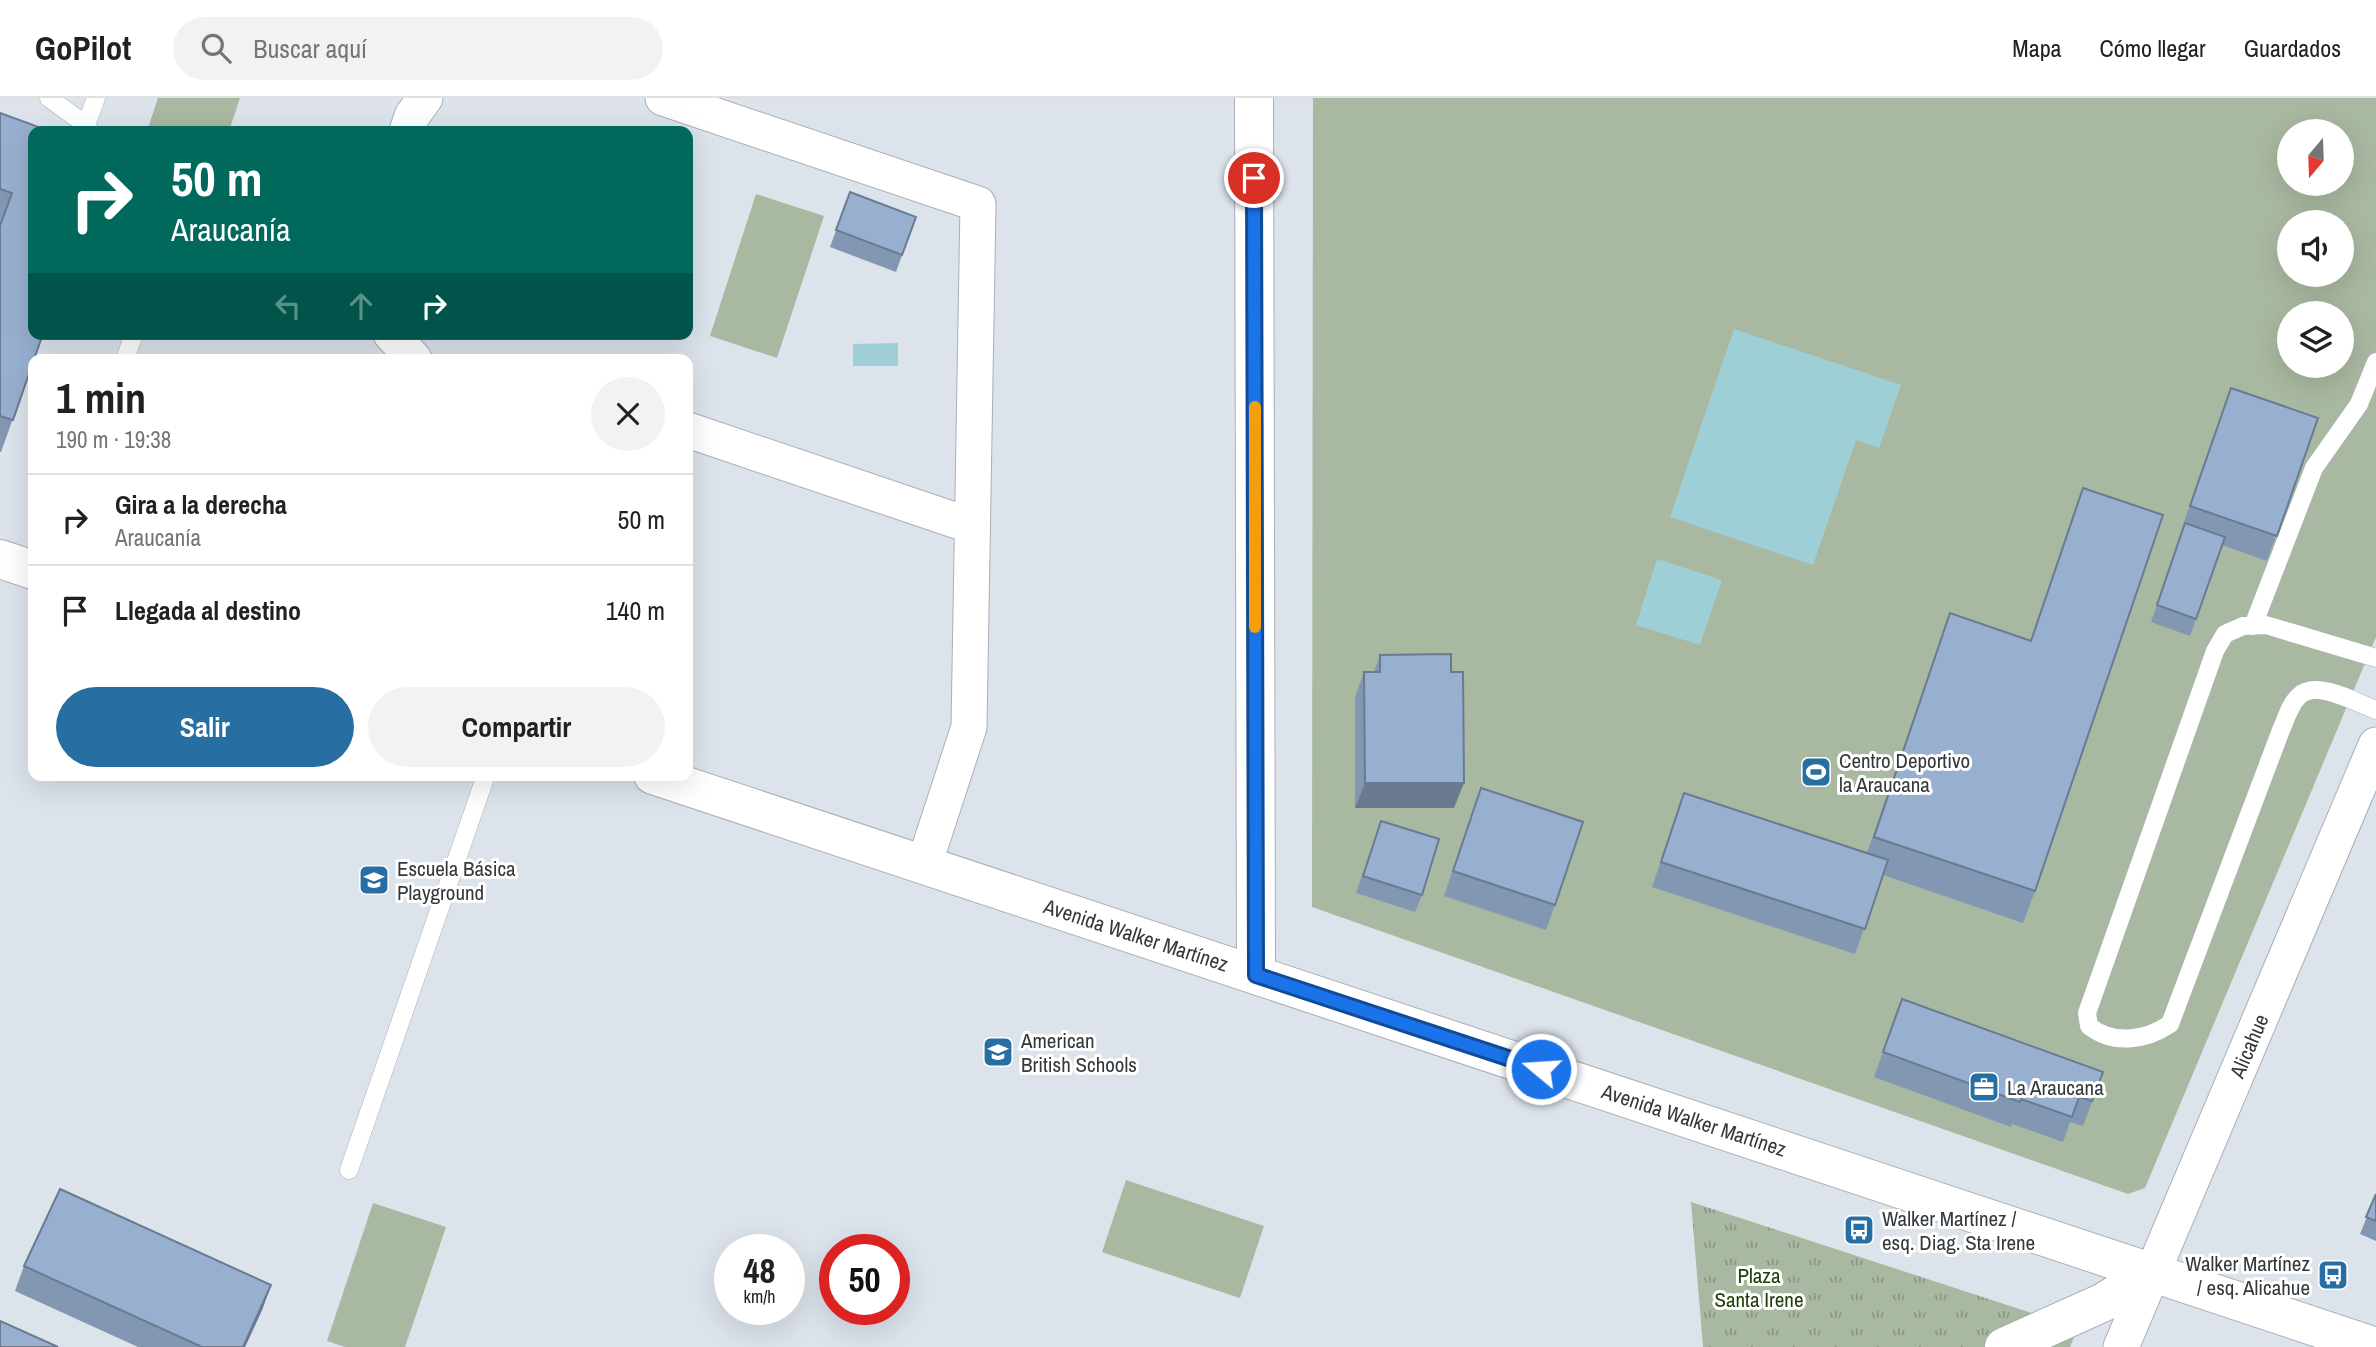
<!DOCTYPE html>
<html lang="es">
<meta charset="utf-8">
<style>
:root{--surface:#fff;--page:#f2f2f2;--text:#202124;--muted:#757577;--line:#e0e0e0;--accent:#276ea2}
body{margin:0;font-family:"Archivo Narrow",sans-serif;background:var(--page);color:var(--text);height:100vh;display:flex;flex-direction:column;font-size:26px;white-space:nowrap}
*{box-sizing:border-box;margin:0}
p{font-size:23px;color:var(--muted)}
.icon{flex:none;width:38px;height:38px;fill:none;stroke:currentColor;stroke-width:2;stroke-linecap:round;stroke-linejoin:round}
.map{position:relative;flex:1;overflow:hidden}
.details{position:absolute;left:28px;top:256px;width:665px;height:427px;display:flex;flex-direction:column;background:var(--surface);border-radius:14px;box-shadow:0 7px 28px #0002}
.details>*{flex:none}
.guide{position:absolute;left:28px;top:28px;width:665px;height:214px;border-radius:14px;box-shadow:0 7px 28px #0002;background:#00695c;color:#fff;overflow:hidden}
.needle{width:46px;rotate:199deg}
.buttons{position:absolute;left:2277px;top:21px;display:grid;gap:14px}
.buttons a{display:grid;place-items:center;width:77px;height:77px;border-radius:50%;background:var(--surface);box-shadow:0 7px 28px #0002;font-size:35px}
.speed{position:absolute;left:714px;top:1136px;display:flex;gap:14px;font-size:35px;font-weight:700;text-align:center}
.speed>*{display:grid;place-content:center;width:91px;height:91px;border-radius:50%;background:var(--surface);box-shadow:0 7px 28px #0002;line-height:1}
.speed small{font-size:18px;font-weight:400}
.speed .limit{border:10px solid #d22;background:#fff;color:#111}
.pin{position:absolute;display:grid;place-items:center;width:60px;height:60px;color:#fff;margin:-30px;border:4px solid #fff;border-radius:50%;box-shadow:0 2px 7px #0007}
.me{position:absolute;width:77px;margin:-38px;rotate:288deg;stroke-linejoin:round;filter:drop-shadow(0 0 5px #0008)}
.turn{display:flex;align-items:center;gap:24px;height:147px;padding:0 28px;font-size:32px}
.turn .icon{width:91px;height:91px;stroke-width:2.5}
.turn b{display:block;font-size:49px;line-height:60px}
.lanes{display:flex;align-items:center;height:66px;padding:0 28px;background:#0003;justify-content:center;gap:35px;direction:ltr}
.lanes .off{opacity:.35}
.round{display:grid;place-items:center;flex:none;width:74px;height:74px;border-radius:37px;background:var(--page)}
.summary{display:flex;align-items:center;justify-content:space-between;height:119px;padding:0 28px}
h1{font-size:42px;font-weight:700;line-height:52px}
.button{display:flex;gap:14px;margin-top:auto;padding:14px 28px}
.button a{flex:1;height:80px;border-radius:42px;background:var(--accent);color:#fff;font-size:28px;font-weight:700;line-height:80px;text-align:center}
.button a+a{background:var(--page);color:var(--text)}
ul{padding:0;list-style:none}
li{display:flex;align-items:center;gap:21px;height:91px;padding:0 28px;border-top:2px solid var(--line)}
li div{flex:1}
li b{display:block;font-size:26px}
li em{font-style:normal}
header{display:flex;align-items:center;gap:42px;box-sizing:border-box;height:98px;padding:0 35px;background:var(--surface);border-bottom:2px solid var(--line)}
header strong{font-size:33px}
nav{display:flex;gap:38px;margin-inline-start:auto;font-size:24px}
.search{width:490px;height:63px;background:var(--page);display:flex;align-items:center;gap:18px;box-sizing:border-box;padding:0 24px;border-radius:38px;color:var(--muted);font-size:26px}
.map>svg:first-child{display:block}
.park{fill:url(#park-tufts)}
.pitch{fill:#a9b8a0;fill-rule:evenodd}
.water{fill:#9ecfd7}
.lines{fill:none;stroke-linecap:round;stroke-linejoin:round}
.service-casing{stroke:#a9afb7;stroke-width:19}
.minor-casing{stroke:#a9afb7;stroke-width:37}
.tertiary-casing{stroke:#a9afb7;stroke-width:40}
.secondary-casing{stroke:#a9afb7;stroke-width:40}
.service{stroke:#fff;stroke-width:18}
.minor{stroke:#fff;stroke-width:35}
.tertiary{stroke:#fff;stroke-width:38}
.secondary{stroke:#fff;stroke-width:38}
.wall{fill:#8297b2}
.shaded-wall{fill:#6a7b91}
.building{fill:#97b0cf;stroke:#6a7b91;stroke-width:2}
.route-casing{stroke:#114b97;stroke-width:18}
.route{stroke:#1a73e8;stroke-width:12}
.slow{stroke:#f59e0b;stroke-width:12}
.labels{text-anchor:middle;dominant-baseline:central;stroke-width:6;stroke-linejoin:round;paint-order:stroke}
.poi-label{font-size:21px;fill:#35383b;stroke:#fff;text-anchor:start}
.street-label{font-size:21px;fill:#35383b;stroke:#fff}
.park-label{font-size:21px;fill:#223d09;stroke:#fff}
</style>
<header>
<strong>GoPilot</strong>
<div class="search"><svg class="icon" aria-label="search" viewBox="0 0 24 24"><circle cx="10" cy="10" r="6"/><path d="M15 15l6 6"/></svg>Buscar aquí</div>
<nav><a>Mapa</a><a>Cómo llegar</a><a>Guardados</a></nav>
</header>
<div class="map">
<svg width="2376" height="1249" viewBox="0 0 2376 1249">
<defs>
<pattern id="park-tufts" width="24" height="20" patternUnits="userSpaceOnUse" patternTransform="scale(1.75)"><rect width="24" height="20" fill="#a9b8a0"/><path d="M3 7l-1-3M5 7V3M7 7l1-3M15 17l-1-3M17 17v-4M19 17l1-3" fill="none" stroke="#8a9784"/></pattern>
</defs>
<rect width="100%" height="100%" fill="#dce3eb"/>
<path class="park" d="M1691,1104L2078,1230L2070,1249H1703Z"/>
<path class="pitch" d="M158,0H240L229,33H147Z
M1313,0H2376V539L2145,1090L2128,1096L1312,809ZM2289,33H2342V86H2289ZM2289,124H2342V177H2289ZM2289,215H2342V268H2289Z
M756,96L824,118L777,260L710,238Z
M1126,1082L1264,1128L1240,1200L1102,1154Z
M373,1105L446,1129L405,1249H345L327,1243Z"/>
<path class="water" d="M1734,231L1901,287L1879,350L1856,342L1813,467L1670,419Z
M898,245V268H853V246Z
M1657,461L1722,482L1700,547L1636,527Z"/>
<g class="lines">
<g class="service-casing">
<path id="service" d="M49,0L86,27L90,33
M86,27L96,0
M125,261L134,236
M2253,528L2314,370L2359,306L2376,264
M2376,560L2266,527L2243,528L2225,536L2215,553L2087,915L2089,928C2113,947 2145,943 2170,926L2281,632C2286,621 2290,606 2299,598C2316,581 2357,605 2376,612
M349,1072L486,677"/>
</g>
<g class="minor-casing">
<path id="minor" d="M663,0L978,106L969,629L924,767
M407,33L412,18L425,0
M391,236L414,261
M688,332L972,428
M2121,1249L2376,647"/>
</g>
<g class="tertiary-casing">
<path id="tertiary" d="M1254,0L1256,877
M2004,1249L2104,1204L2153,1173"/>
</g>
<g class="secondary-casing">
<path id="secondary" d="M0,461L33,472
M653,677L2376,1249"/>
</g>
<use href="#service" class="service"/>
<use href="#minor" class="minor"/>
<use href="#tertiary" class="tertiary"/>
<use href="#secondary" class="secondary"/>
</g>
<path class="wall" d="M0,15L33,33V264L1,354H0Z
M850,94L916,119L896,174L830,149Z
M2231,290L2318,320L2267,463L2222,447L2190,538L2151,524L2182,433H2181Z
M2083,390L2035,793L2023,825L1883,777L1855,856L1652,789L1684,695L1867,755L1950,515L2031,542Z
M1380,557L1451,574L1454,710H1355V599L1364,574H1374Z
M1481,690L1555,807L1546,832L1444,798Z
M1381,723L1422,797L1415,814L1356,795Z
M1902,901L2103,974L2083,1028L2070,1024L2063,1044L2012,1026L2011,1029L1874,979Z
M2376,1096V1143L2360,1136Z
M24,1168L271,1187L262,1212L245,1249H138L15,1193Z"/>
<path class="shaded-wall" d="M1365,685H1464L1454,710H1355Z
M271,1187L262,1212L245,1249H243Z"/>
<path class="building" d="M0,15L44,31L43,33H33V236H43L34,261H33V264L13,322L0,318V128L12,95L0,91Z
M850,94L916,119L902,157L836,132Z
M2231,290L2318,320L2277,438L2190,408Z
M2083,390L2163,417L2035,793L1874,739L1950,515L2031,543Z
M2185,425L2225,439L2196,521L2157,507Z
M1451,556V574H1463L1464,685H1365L1364,574H1380V557Z
M1481,690L1583,724L1555,807L1453,773Z
M1684,695L1888,762L1865,831L1661,764Z
M1381,723L1439,741L1422,797L1363,778Z
M1902,901L2103,974L2092,1003L2079,999L2072,1019L2021,1001L2020,1004L1883,954Z
M60,1091L271,1187L243,1249H202L24,1168Z
M2376,1096V1123L2366,1119Z
M0,1223L58,1249H0Z"/>
<g class="lines">
<g class="route-casing">
<path id="route" d="M1254,80L1256,877L1541,971"/>
</g>
<use href="#route" class="route"/>
<path class="slow" d="M1255,309V529"/>
</g>
<defs>
<g id="stadium-square" transform="scale(1.575)"><rect x="-9" y="-9" width="18" height="18" rx="4" fill="#276ea2" stroke="#fff"/><path d="M0-5a6.5 5 0 1 0 0 10a6.5 5 0 1 0 0-10ZM-3.5-1.8h7v3.6h-7Z" fill="#fff"/></g>
<g id="school-square" transform="scale(1.575)"><rect x="-9" y="-9" width="18" height="18" rx="4" fill="#276ea2" stroke="#fff"/><path d="M0-5L7-2L0 1L-7-2ZM-4 1L0 2.5L4 1V4Q0 6-4 4Z" fill="#fff"/></g>
<g id="office-square" transform="scale(1.575)"><rect x="-9" y="-9" width="18" height="18" rx="4" fill="#276ea2" stroke="#fff"/><path d="M-6-3h4V-5.5h4V-3h4V5H-6ZM-1-4.5V-3h2v-1.5ZM-6 0V1H6V0Z" fill="#fff"/></g>
<g id="bus-square" transform="scale(1.575)"><rect x="-9" y="-9" width="18" height="18" rx="4" fill="#276ea2" stroke="#fff"/><path d="M-5-6H5V4H4V6H2V4H-2V6H-4V4H-5ZM-3.5-4V0h7V-4ZM-3.5 1.2v1.5H-2V1.2ZM2 1.2v1.5H3.5V1.2Z" fill="#fff"/></g>
</defs>
<g fill-rule="evenodd">
<use href="#stadium-square" x="1816" y="674"/>
<use href="#school-square" x="374" y="782"/>
<use href="#school-square" x="998" y="954"/>
<use href="#office-square" x="1984" y="989"/>
<use href="#bus-square" x="1859" y="1132"/>
<use href="#bus-square" x="2333" y="1177"/>
</g>
<g class="labels">
<g class="poi-label">
<text x="1839" y="662">Centro Deportivo<tspan x="1839" dy="24">la Araucana</tspan></text>
<text x="397" y="770">Escuela Básica<tspan x="397" dy="24">Playground</tspan></text>
<text x="1021" y="942">American<tspan x="1021" dy="24">British Schools</tspan></text>
<text x="2007" y="989">La Araucana</text>
<text x="1882" y="1120">Walker Martínez /<tspan x="1882" dy="24">esq. Diag. Sta Irene</tspan></text>
<text x="2310" y="1165" text-anchor="end">Walker Martínez<tspan x="2310" dy="24">/ esq. Alicahue</tspan></text>
</g>
<g class="street-label">
<text transform="translate(1136 837) rotate(18)">Avenida Walker Martínez</text>
<text transform="translate(2249 948) rotate(-67)">Alicahue</text>
<text transform="translate(1694 1022) rotate(18)">Avenida Walker Martínez</text>
</g>
<g class="park-label">
<text x="1759" y="1177">Plaza<tspan x="1759" dy="24">Santa Irene</tspan></text>
</g>
</g>
</svg>
<div class="buttons">
<a><svg class="needle" viewBox="-14 -14 28 28"><path d="M0-13l5 13h-10z" fill="#e53935"/><path d="M0 13l5-13h-10z" fill="#757577"/></svg></a>
<a><svg class="icon" aria-label="sound" viewBox="0 0 24 24"><path d="M4 9h4l5-4v14l-5-4H4zM17 9q2 3 0 6"/></svg></a>
<a><svg class="icon" aria-label="layers" viewBox="0 0 24 24"><path d="M12 4l9 5-9 5-9-5zM3 14l9 5 9-5"/></svg></a>
</div>
<div class="speed"><div>48<small>km/h</small></div><div class="limit">50</div></div>
<div class="pin" style="left:1254px;top:80px;background:#d93025"><svg class="icon" aria-label="arrive" viewBox="0 0 24 24"><path d="M6 21V4h12l-3 4 3 4H6"/></svg></div>
<svg class="me" style="left:1541px;top:971px" viewBox="-20 -20 40 40"><circle r="17" fill="#1a73e8" stroke="#fff" stroke-width="3"/><path d="M0-11L8 9 0 5-8 9z" fill="#fff"/></svg>
<div class="guide">
<div class="turn"><svg class="icon" aria-label="right" viewBox="0 0 24 24"><path d="M7 20v-9h11M14 6l5 5-5 5"/></svg><div><b>50 m</b>Araucanía</div></div>
<div class="lanes"><svg class="icon off" aria-label="left" viewBox="0 0 24 24"><path d="M17 20v-9H6M10 6l-5 5 5 5"/></svg><svg class="icon off" aria-label="ahead" viewBox="0 0 24 24"><path d="M12 20V5M6 11l6-6 6 6"/></svg><svg class="icon" aria-label="right" viewBox="0 0 24 24"><path d="M7 20v-9h11M14 6l5 5-5 5"/></svg></div>
</div>
<section class="details">
<div class="summary"><div><h1>1 min</h1><p>190 m · 19:38</p></div><a class="round"><svg class="icon" aria-label="close" viewBox="0 0 24 24"><path d="M6 6l12 12M18 6L6 18"/></svg></a></div>
<ul>
<li><svg class="icon" aria-label="right" viewBox="0 0 24 24"><path d="M7 20v-9h11M14 6l5 5-5 5"/></svg><div><b>Gira a la derecha</b><p>Araucanía</p></div><em>50 m</em></li>
<li><svg class="icon" aria-label="arrive" viewBox="0 0 24 24"><path d="M6 21V4h12l-3 4 3 4H6"/></svg><div><b>Llegada al destino</b></div><em>140 m</em></li>
</ul>
<div class="button"><a>Salir</a><a>Compartir</a></div>
</section>
</div>
